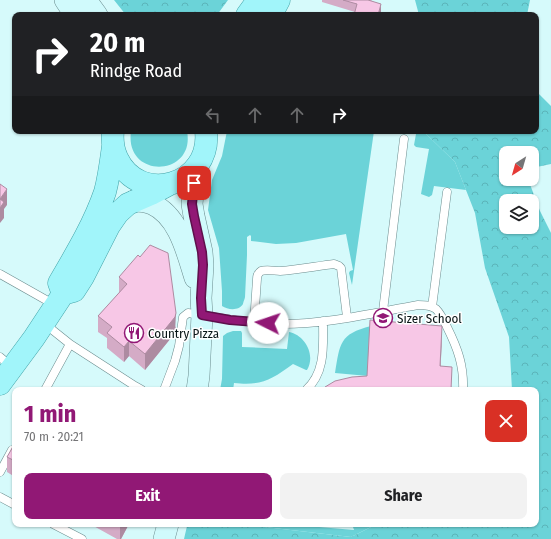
<!DOCTYPE html>
<meta charset="utf-8">
<style>
:root{--surface:#fff;--page:#f2f2f2;--text:#202124;--muted:#757577;--accent:#911875}
body{margin:0;font-family:"Fira Sans Condensed",sans-serif;background:var(--page);color:var(--text);height:100vh;display:flex;flex-direction:column;font-size:15px;white-space:nowrap}
*{box-sizing:border-box;margin:0}
p{font-size:13px;color:var(--muted)}
.icon{flex:none;width:22px;height:22px;fill:none;stroke:currentColor;stroke-width:2;stroke-linecap:round;stroke-linejoin:round}
.map{position:relative;flex:1;overflow:hidden}
.drawer{position:absolute;left:12px;top:387px;width:527px;height:140px;display:flex;flex-direction:column;background:var(--surface);border-radius:8px;box-shadow:0 1px 3px #0004}
.drawer>*{flex:none}
.top-card{position:absolute;left:12px;top:12px;width:527px;height:122px;border-radius:8px;box-shadow:0 1px 3px #0004;background:#202124;color:#fff;overflow:hidden}
.needle{width:26px;rotate:217deg}
.buttons{position:absolute;left:499px;top:146px;display:grid;gap:8px}
.buttons a{display:grid;place-items:center;width:40px;height:40px;border-radius:8px;background:var(--surface);box-shadow:0 1px 3px #0004;font-size:20px}
.pin{position:absolute;display:grid;place-items:center;width:34px;height:34px;color:#fff;margin:-17px;border-radius:8px;box-shadow:0 2px 6px #0006}
.me{position:absolute;width:44px;margin:-22px;rotate:274deg;stroke-linejoin:round;filter:drop-shadow(0 0 3px #0008)}
.turn{display:flex;align-items:center;gap:14px;height:84px;padding:0 12px;font-size:18px}
.turn .icon{width:52px;height:52px;stroke-width:2.5}
.turn b{display:block;font-size:28px;line-height:34px}
.lanes{display:flex;align-items:center;height:38px;padding:0 12px;background:#0003;justify-content:center;gap:20px;direction:ltr}
.lanes .off{opacity:.35}
.round{display:grid;place-items:center;flex:none;width:42px;height:42px;border-radius:8px;background:var(--page)}
.head{display:flex;align-items:center;justify-content:space-between;height:68px;padding:0 12px}
h1{font-size:24px;font-weight:700;line-height:30px;color:var(--accent)}
.cta{display:flex;gap:8px;margin-top:auto;padding:8px 12px}
.cta a{flex:1;height:46px;border-radius:8px;background:var(--accent);color:#fff;font-size:16px;font-weight:700;line-height:46px;text-align:center}
.cta a+a{background:var(--page);color:var(--text)}
.map>svg:first-child{display:block}
.green{fill:#6bd3d8}
.forest{fill:url(#forest-crowns);fill-rule:evenodd}
.lines{fill:none;stroke-linecap:round;stroke-linejoin:round}
.lane-casing{stroke:#6b8c8e;stroke-width:9}
.secondary-casing{stroke:#6b8c8e;stroke-width:22}
.primary-casing{stroke:#42a3a8;stroke-width:23}
.lane{stroke:#fff;stroke-width:8}
.secondary{stroke:#d0fafc;stroke-width:21}
.primary{stroke:#a1f5fa;stroke-width:22}
.wall{fill:#d4abc6}
.shaded-wall{fill:#ad8ba1}
.building{fill:#f7c7e6;stroke:#ad8ba1}
.route-casing{stroke:#5e104c;stroke-width:10}
.route{stroke:#911875;stroke-width:7}
.labels{text-anchor:middle;dominant-baseline:central;stroke-width:3;stroke-linejoin:round;paint-order:stroke}
.poi-label{font-size:13px;fill:#081516;stroke:#fff;text-anchor:start}
</style>
<div class="map">
<svg width="551" height="539" viewBox="0 0 551 539">
<defs>
<pattern id="forest-crowns" width="20" height="18" patternUnits="userSpaceOnUse"><rect width="20" height="18" fill="#6bd3d8"/><path d="M2 6a3 3 0 1 1 6 0M12 15a3 3 0 1 1 6 0" fill="none" stroke="#5bb4b9"/></pattern>
</defs>
<rect width="100%" height="100%" fill="#d6fafb"/>
<path class="green" d="M131,131H187C196,177 124,180 131,131Z
M227,131H374L352,285L349,273L350,271L353,270L346,234L296,243L276,244L251,241V236L250,235L247,237V255L245,297C245,298 243,303 243,304C239,311 228,310 222,306V291L219,248L208,210L212,180L222,156Z
M401,131H423L455,162L466,190L434,186L432,195L429,197L421,194L429,149L416,147L414,145L416,134Z
M371,326L368,376L335,373C340,344 339,334 371,326Z
M233,331H241L242,333V347L287,349L289,332C305,335 316,355 307,370H306L293,364C271,380 261,386 234,383L233,390H220L222,379L223,336L227,333Z
M240,524H284L354,530L352,524H377L351,537Z"/>
<path class="forest" d="M114,0H228L217,15H126Z
M415,0H530L527,15H419Z
M536,91L551,106V164L532,168V153H506V179H528L540,211L551,233V539H184L187,526L197,524H240L351,537L377,524H536V390H512L509,337L485,268L475,213L455,162L423,131H536ZM506,201H532V227H506Z"/>
<g class="lines">
<g class="lane-casing">
<path id="lane" d="M0,274L55,305
M432,307L447,192
M383,311L404,139
M254,323L257,279C257,276 258,273 261,271C266,269 275,271 280,271C298,270 317,266 334,264L339,266L341,268L347,317
M45,324L70,344L135,386L142,390
M0,357L12,367
M45,390L70,344
M164,390L175,361L179,346L183,317L188,313C219,317 250,324 282,324C327,324 373,313 418,305C424,305 430,305 436,309C441,314 444,321 447,327C458,349 464,366 463,390
M306,390C326,372 323,345 323,321
M0,472L12,450
M0,497L15,505
M53,524L82,539"/>
</g>
<g class="secondary-casing">
<path id="secondary" d="M65,0L75,15
M86,0L97,15
M134,201C140,201 147,202 152,204C179,216 187,253 195,278
M197,390L199,376L202,315L201,298L203,265L202,252L194,216L192,204L194,183L198,166
M164,539L168,524"/>
</g>
<g class="primary-casing">
<path id="primary" d="M247,15L258,0
M271,15L279,0
M113,131C112,140 113,149 117,158C140,207 212,185 206,131
M63,294L59,283C76,254 94,224 105,192C109,177 111,161 113,146
M0,384L34,338L63,294L74,291L83,277L109,226L118,213L128,204L151,194L168,185"/>
</g>
<use href="#lane" class="lane"/>
<use href="#secondary" class="secondary"/>
<use href="#primary" class="primary"/>
</g>
<path class="wall" d="M322,0H372L371,1L381,13L355,12L322,2Z
M140,257L176,328L175,333L145,370L129,356L124,362L107,348V338L98,332V316L119,293V277Z
M15,425V477L7,472V457L14,445H13V429Z
M90,524H129L121,539H117Z"/>
<path class="shaded-wall" d="M381,4V15H378Z
M7,189V205L4,209V218L0,223V199Z
M176,313L175,333L145,370V354Z
M442,326V338L440,379V366Z
M129,341V356L124,362V347Z
M120,524H129L121,539H120Z"/>
<path class="building" d="M343,0H368L381,4L378,15H354L357,4Z
M0,184L7,189L0,199Z
M0,199L4,202L0,208Z
M150,245L168,253L176,313L175,317L145,354L129,341L124,347L107,333L112,327L98,316L127,284L119,277L138,255L140,257Z
M370,320L442,326L440,366L452,367L451,390H327L325,387L335,381L352,377L367,376Z
M15,425V431L13,429Z
M15,443V461L7,457Z"/>
<g class="lines">
<g class="route-casing">
<path id="route" d="M194,183L192,204L194,216L202,252L203,265L201,298L202,315L230,320L268,323"/>
</g>
<use href="#route" class="route"/>
</g>
<defs>
<g id="school-ring" transform="scale(1)"><circle r="9.5" fill="#fff" stroke="#911875" stroke-width="1.5"/><path d="M0-5L7-2L0 1L-7-2ZM-4 1L0 2.5L4 1V4Q0 6-4 4Z" fill="#911875"/></g>
<g id="restaurant-ring" transform="scale(1)"><circle r="9.5" fill="#fff" stroke="#911875" stroke-width="1.5"/><path d="M-5-6h1v4h1v-4h1v4h1v-4h1v5L-1.5 .5V6h-2V.5L-5-1ZM5-6V6H3V1.5H1.5Q1.5-4 5-6Z" fill="#911875"/></g>
</defs>
<g fill-rule="evenodd">
<use href="#school-ring" x="383" y="318"/>
<use href="#restaurant-ring" x="134" y="333"/>
</g>
<g class="labels">
<g class="poi-label">
<text x="397" y="318">Sizer School</text>
<text x="148" y="333">Country Pizza</text>
</g>
</g>
</svg>
<div class="buttons">
<a><svg class="needle" viewBox="-14 -14 28 28"><path d="M0-13l5 13h-10z" fill="#e53935"/><path d="M0 13l5-13h-10z" fill="#757577"/></svg></a>
<a><svg class="icon" aria-label="layers" viewBox="0 0 24 24"><path d="M12 4l9 5-9 5-9-5zM3 14l9 5 9-5"/></svg></a>
</div>
<div class="pin" style="left:194px;top:183px;background:#d93025"><svg class="icon" aria-label="arrive" viewBox="0 0 24 24"><path d="M6 21V4h12l-3 4 3 4H6"/></svg></div>
<svg class="me" style="left:268px;top:323px" viewBox="-20 -20 40 40"><circle r="19" fill="#fff"/><path d="M0-13L10 11 0 6-10 11z" fill="#911875"/></svg>
<div class="top-card">
<div class="turn"><svg class="icon" aria-label="right" viewBox="0 0 24 24"><path d="M7 20v-9h11M14 6l5 5-5 5"/></svg><div><b>20 m</b>Rindge Road</div></div>
<div class="lanes"><svg class="icon off" aria-label="left" viewBox="0 0 24 24"><path d="M17 20v-9H6M10 6l-5 5 5 5"/></svg><svg class="icon off" aria-label="ahead" viewBox="0 0 24 24"><path d="M12 20V5M6 11l6-6 6 6"/></svg><svg class="icon off" aria-label="ahead" viewBox="0 0 24 24"><path d="M12 20V5M6 11l6-6 6 6"/></svg><svg class="icon" aria-label="right" viewBox="0 0 24 24"><path d="M7 20v-9h11M14 6l5 5-5 5"/></svg></div>
</div>
<section class="drawer">
<div class="head"><div><h1>1 min</h1><p>70 m · 20:21</p></div><a class="round" style="background:#d93025;color:#fff"><svg class="icon" aria-label="close" viewBox="0 0 24 24"><path d="M6 6l12 12M18 6L6 18"/></svg></a></div>
<div class="cta"><a>Exit</a><a>Share</a></div>
</section>
</div>
